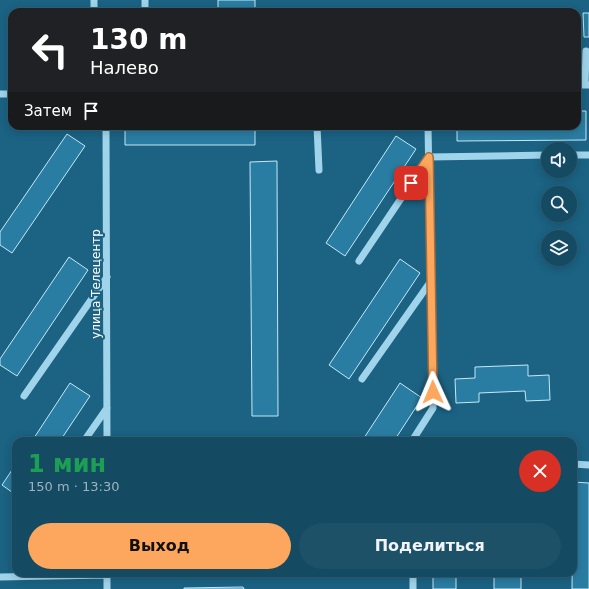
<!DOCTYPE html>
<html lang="ru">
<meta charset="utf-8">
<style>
:root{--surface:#144a62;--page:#1d5168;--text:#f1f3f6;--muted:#9db3be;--line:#336277;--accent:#fca75d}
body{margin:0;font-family:"DejaVu Sans",sans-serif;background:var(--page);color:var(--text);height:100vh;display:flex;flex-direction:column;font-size:15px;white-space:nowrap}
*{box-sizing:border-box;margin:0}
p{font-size:13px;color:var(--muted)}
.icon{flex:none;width:22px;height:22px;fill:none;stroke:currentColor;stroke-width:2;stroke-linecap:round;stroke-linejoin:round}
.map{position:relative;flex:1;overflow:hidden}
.drawer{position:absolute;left:12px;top:437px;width:565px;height:140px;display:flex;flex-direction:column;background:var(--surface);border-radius:12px;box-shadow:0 2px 10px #0003,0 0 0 1px var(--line)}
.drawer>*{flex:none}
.banner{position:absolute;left:8px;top:8px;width:573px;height:122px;border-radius:12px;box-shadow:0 2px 10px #0003,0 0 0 1px var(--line);background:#202124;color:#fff;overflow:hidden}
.fabs{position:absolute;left:541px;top:142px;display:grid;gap:8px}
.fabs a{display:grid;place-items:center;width:36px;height:36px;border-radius:50%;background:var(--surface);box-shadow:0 2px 10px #0003,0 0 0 1px var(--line);font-size:20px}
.pin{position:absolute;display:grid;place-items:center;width:34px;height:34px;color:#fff;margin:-17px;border-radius:8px;box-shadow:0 2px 6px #0006}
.me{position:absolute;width:44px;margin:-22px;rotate:359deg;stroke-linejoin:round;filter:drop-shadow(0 0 3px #0008)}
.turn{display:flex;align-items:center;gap:14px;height:84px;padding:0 16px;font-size:18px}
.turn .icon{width:52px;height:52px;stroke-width:2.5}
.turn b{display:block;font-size:28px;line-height:34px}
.then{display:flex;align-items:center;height:38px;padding:0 16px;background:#0003;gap:8px;font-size:15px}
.round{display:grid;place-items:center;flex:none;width:42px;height:42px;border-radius:21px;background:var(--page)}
.overview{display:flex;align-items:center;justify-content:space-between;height:68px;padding:0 16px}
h1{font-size:24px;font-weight:600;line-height:30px;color:#1e9e55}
.cta{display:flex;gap:8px;margin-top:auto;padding:8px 16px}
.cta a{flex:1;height:46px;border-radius:24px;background:var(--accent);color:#111;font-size:16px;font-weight:600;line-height:46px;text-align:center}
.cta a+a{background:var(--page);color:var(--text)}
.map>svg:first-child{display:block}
.building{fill:#2a7da2;stroke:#c5e9f8}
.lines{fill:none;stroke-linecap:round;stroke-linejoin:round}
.minor{stroke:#a0d4eb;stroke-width:7}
.route-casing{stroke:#a46d3c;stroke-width:10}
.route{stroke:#fca75d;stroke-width:7}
.labels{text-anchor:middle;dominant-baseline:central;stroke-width:4;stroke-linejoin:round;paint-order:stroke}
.street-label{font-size:12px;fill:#fff;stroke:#1b6283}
</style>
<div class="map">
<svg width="589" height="589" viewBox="0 0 589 589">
<rect width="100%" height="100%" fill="#1b6283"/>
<path class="building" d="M218,0H255V12H218Z
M583,13H589V37H584Z
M577,111H586V140L457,141V126H577Z
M125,126H255V145H125Z
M67,134L85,146L12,253L0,245V232Z
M396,136L416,149L345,256L326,243Z
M277,161L278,416H252L250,162Z
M69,257L88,270L17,376L0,365V359Z
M400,259L420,273L349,379L329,365Z
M528,365V376L549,375L550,400L526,401L525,391L479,393V402L456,403L455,379L475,378V367Z
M70,383L90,396L60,441H32Z
M400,383L422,398L394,441H362Z
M16,464V495L2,485Z
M573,482L589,483V589H572Z
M433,573H456V589H433Z
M494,573H521V589H494Z
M243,587L244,589H184V588Z"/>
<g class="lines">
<path class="minor" d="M94,12V0
M145,12V0
M577,85H589
M585,85L586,51
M0,94H12
M106,126L107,441
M317,126L319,170
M570,155H589
M359,261L429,157L548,155
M362,379L431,281
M24,396L107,277
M84,441L107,408
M412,441L433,408L428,126
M573,464L589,465
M107,573V589
M413,573V589
M0,577L107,575"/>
</g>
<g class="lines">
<g class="route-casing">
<path id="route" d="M411,183L429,157L433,392"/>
</g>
<use href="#route" class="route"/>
</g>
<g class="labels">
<g class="street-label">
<text transform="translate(96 284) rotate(-90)">улица Телецентр</text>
</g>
</g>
</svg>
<div class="fabs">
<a><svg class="icon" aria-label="sound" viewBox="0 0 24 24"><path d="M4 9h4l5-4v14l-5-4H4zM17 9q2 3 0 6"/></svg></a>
<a><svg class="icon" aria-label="search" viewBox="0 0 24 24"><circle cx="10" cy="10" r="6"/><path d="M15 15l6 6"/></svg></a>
<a><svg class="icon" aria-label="layers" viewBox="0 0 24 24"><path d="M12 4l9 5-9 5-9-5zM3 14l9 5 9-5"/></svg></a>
</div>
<div class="pin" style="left:411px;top:183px;background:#d93025"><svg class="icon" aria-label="arrive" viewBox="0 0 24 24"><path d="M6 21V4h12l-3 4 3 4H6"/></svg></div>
<svg class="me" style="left:433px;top:392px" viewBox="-20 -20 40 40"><path d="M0-17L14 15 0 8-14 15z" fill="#fca75d" stroke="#fff" stroke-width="4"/></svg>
<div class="banner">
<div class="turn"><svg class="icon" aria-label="left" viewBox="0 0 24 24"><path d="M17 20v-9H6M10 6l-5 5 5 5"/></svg><div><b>130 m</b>Налево</div></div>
<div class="then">Затем<svg class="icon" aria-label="arrive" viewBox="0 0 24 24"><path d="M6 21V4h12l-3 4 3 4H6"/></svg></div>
</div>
<section class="drawer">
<div class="overview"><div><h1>1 мин</h1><p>150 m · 13:30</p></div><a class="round" style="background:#d93025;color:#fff"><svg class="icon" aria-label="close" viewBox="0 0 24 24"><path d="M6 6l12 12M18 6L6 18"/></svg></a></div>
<div class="cta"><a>Выход</a><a>Поделиться</a></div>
</section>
</div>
